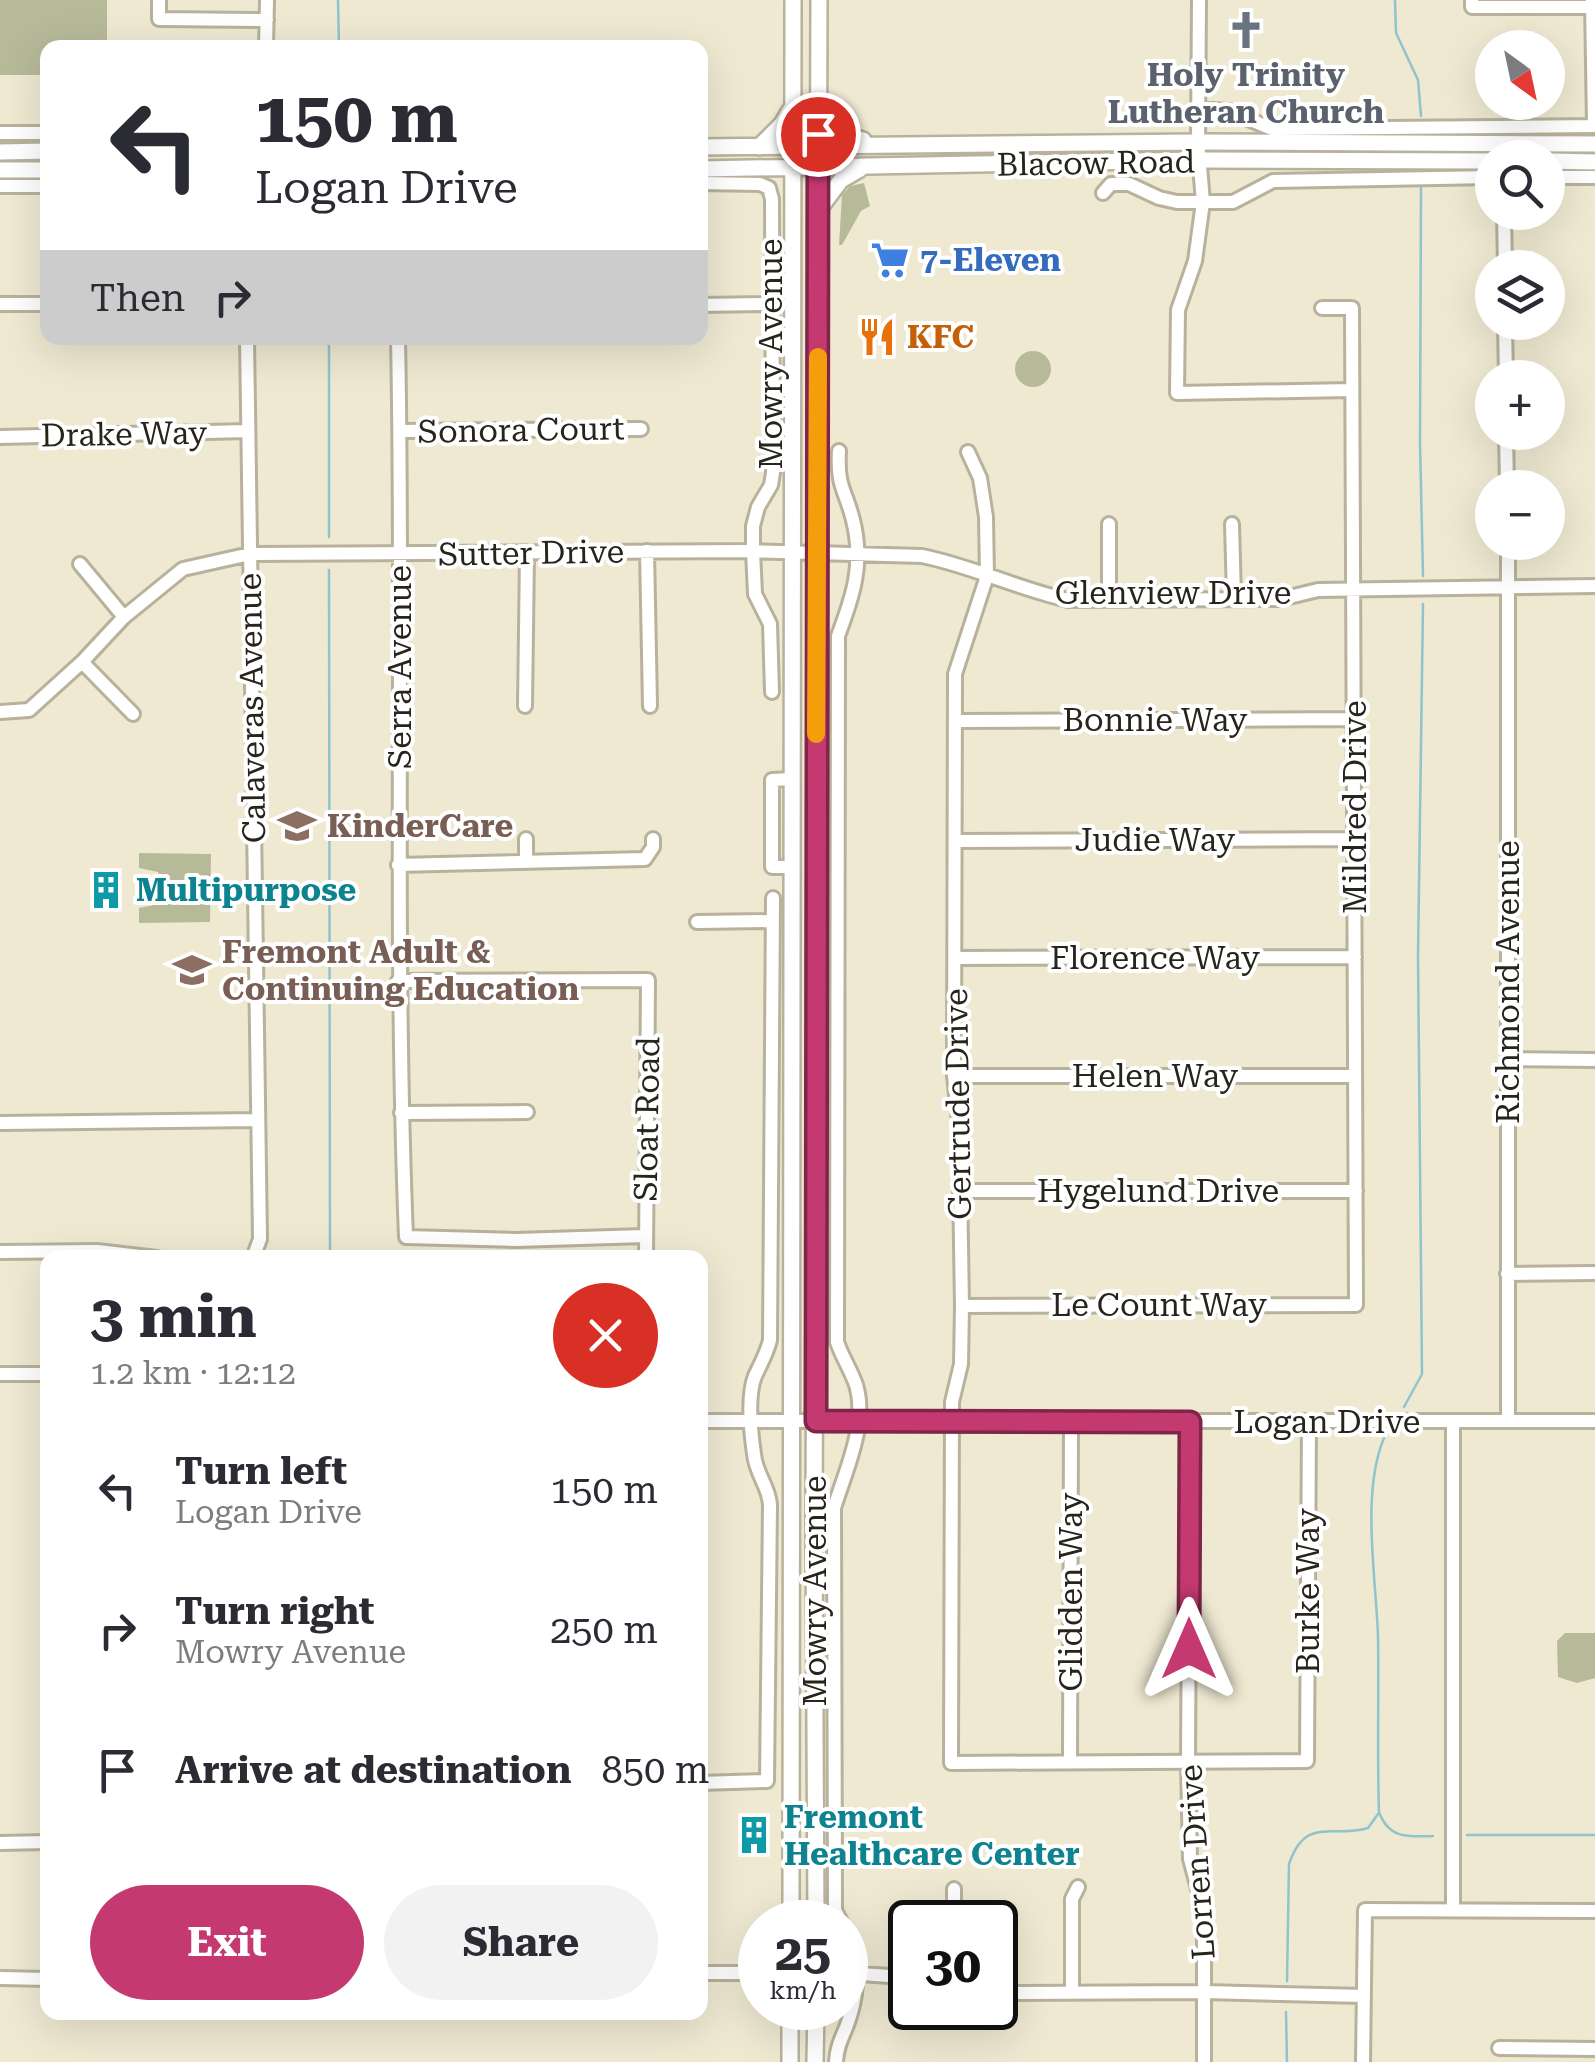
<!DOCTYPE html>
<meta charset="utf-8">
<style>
:root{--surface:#fff;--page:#f2f2f3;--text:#2b2b33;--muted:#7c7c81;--accent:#c43970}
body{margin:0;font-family:"Roboto Serif",serif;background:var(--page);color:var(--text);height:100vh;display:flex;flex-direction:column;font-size:38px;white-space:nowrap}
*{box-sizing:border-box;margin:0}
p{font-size:32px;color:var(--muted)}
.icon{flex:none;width:55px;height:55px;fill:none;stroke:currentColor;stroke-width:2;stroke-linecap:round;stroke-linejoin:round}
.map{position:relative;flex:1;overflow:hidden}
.details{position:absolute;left:40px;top:1250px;width:668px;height:770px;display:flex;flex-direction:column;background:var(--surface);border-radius:20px;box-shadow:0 10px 40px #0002}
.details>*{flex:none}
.guide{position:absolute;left:40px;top:40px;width:668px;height:305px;border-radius:20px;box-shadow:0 10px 40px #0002;background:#fff;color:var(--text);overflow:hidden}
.needle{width:65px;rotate:147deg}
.controls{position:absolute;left:1475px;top:30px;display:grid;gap:20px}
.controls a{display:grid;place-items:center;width:90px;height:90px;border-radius:50%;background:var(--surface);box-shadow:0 10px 40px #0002;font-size:50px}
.speed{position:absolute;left:738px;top:1900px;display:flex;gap:20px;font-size:50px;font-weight:700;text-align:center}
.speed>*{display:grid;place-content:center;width:130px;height:130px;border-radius:50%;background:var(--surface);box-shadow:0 10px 40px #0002;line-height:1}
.speed small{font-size:25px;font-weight:400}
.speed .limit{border:5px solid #111;border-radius:15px;background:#fff;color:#111}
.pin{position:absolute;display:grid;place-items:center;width:85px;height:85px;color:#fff;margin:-42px;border:5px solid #fff;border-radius:50%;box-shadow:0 2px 10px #0007}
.me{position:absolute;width:110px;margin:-55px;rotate:0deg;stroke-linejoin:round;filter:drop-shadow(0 0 8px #0008)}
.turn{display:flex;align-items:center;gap:35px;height:210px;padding:0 50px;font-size:45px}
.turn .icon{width:130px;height:130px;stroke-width:2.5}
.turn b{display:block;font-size:70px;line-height:85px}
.then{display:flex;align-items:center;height:95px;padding:0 50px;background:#0003;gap:20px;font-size:38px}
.round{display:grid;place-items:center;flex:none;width:105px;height:105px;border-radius:52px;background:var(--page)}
.head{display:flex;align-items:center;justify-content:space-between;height:170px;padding:0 50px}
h1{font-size:60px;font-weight:700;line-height:75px}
.button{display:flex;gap:20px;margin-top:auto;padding:20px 50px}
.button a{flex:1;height:115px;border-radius:60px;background:var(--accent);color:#fff;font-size:40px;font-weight:700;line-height:115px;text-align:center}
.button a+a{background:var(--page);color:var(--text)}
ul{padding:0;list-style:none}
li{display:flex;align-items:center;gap:30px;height:140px;padding:0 50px}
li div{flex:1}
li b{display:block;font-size:38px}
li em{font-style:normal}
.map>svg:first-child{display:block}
.green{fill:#b7ba99}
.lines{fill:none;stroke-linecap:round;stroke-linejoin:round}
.stream{stroke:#90c4cc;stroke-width:2.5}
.minor-casing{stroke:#b8b29c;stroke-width:18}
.major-casing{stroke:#b8b29c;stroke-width:20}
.minor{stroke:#fff;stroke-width:12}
.major{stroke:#fff;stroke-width:15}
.route-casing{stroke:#7f2549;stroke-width:25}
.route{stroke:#c43970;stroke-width:18}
.slow{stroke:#f59e0b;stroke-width:18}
.labels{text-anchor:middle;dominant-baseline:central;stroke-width:8;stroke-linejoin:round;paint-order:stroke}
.worship-label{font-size:32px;font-weight:bold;fill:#5b616d;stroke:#fff}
.street-label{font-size:32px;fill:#26241b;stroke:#fff}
.shop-label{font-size:32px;font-weight:bold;fill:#366cbe;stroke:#fff;text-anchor:start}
.food-label{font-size:32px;font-weight:bold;fill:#c56008;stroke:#fff;text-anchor:start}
.education-label{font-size:32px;font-weight:bold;fill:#785e54;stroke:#fff;text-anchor:start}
.culture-label{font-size:32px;font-weight:bold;fill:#0d838f;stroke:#fff;text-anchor:start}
</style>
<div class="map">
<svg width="1595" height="2062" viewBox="0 0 1595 2062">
<rect width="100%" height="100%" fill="#efe9d2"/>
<path class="green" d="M0,0H107V47L48,48L47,75H0Z
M864,183L870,206L861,211L842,245H839L842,195L850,186Z
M1015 369a18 18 0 1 1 36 0a18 18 0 1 1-36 0Z
M139,853L211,854L210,922L139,923V908L159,904L163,889L158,872L139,868Z
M1565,1633H1595V1678L1577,1683L1558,1677L1557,1641Z"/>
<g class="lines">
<path class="stream" d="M338,0L339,48
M1395,0L1396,33L1418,80L1421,116
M1421,187L1420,443L1423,576
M329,338V537
M329,570L330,1258
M1404,1407L1422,1374L1418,956L1423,604
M1384,1438C1361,1493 1376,1576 1378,1636C1379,1694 1377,1753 1379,1812C1389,1839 1408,1837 1433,1836
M1467,1835H1595
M1287,1981L1289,1864C1306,1815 1332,1839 1368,1828L1378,1814
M1286,2012L1287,2062"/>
<g class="minor-casing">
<path id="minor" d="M159,0V19L267,20
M1199,0L1198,142L1203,202L1195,261L1178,310L1177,393L1351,390
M1472,0V7H1592
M1592,0L1594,126
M266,48L267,0
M1198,109L1229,111L1272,129L1595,126
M0,133H48
M1548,177H1595
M700,183L760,184L769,188L772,199L773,473L771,485L758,507L753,526V551L755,594L770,624L772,692
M0,186H48
M1103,193L1111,184H1129L1159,198L1177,202H1233L1273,181L1492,177
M1504,212L1505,268
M0,304H48
M700,305L772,304
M1505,322L1506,378
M247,338L260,1239L253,1258
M398,338C404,637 394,937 406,1237L516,1240L645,1236
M400,431L641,429
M1506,432L1507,488
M0,437L248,431
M839,451C837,488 845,488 853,520C864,564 853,596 838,636L837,1342C842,1357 851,1370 856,1385C868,1424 845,1472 834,1508L835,1910L841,1922
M968,452L980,478L986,517L987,576L955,674L954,1076L959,1122L962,1306L961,1364L952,1402L951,1763L1307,1761L1309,1421
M1109,524V600
M1232,524L1234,599
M1508,542V1421
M647,551L650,706
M80,564L124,617
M82,662L133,714
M525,706L527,554
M0,712L29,710L82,662L124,617L183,569L250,554L745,551L922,556C972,566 1018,589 1068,600L1281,599L1318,590L1595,586
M955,721L1355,719
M792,779L772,780V867H792
M955,841L1354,839
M526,862V839
M398,865L645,859L653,847V839
M697,922L773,921
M956,958L1355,957
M398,981L648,980L646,1258
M1509,1059L1595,1060
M954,1076H1355
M401,1113L527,1112
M0,1123L256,1120
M960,1191H1356
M0,1252L97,1251L157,1258
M1507,1274L1595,1273
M962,1306L1356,1305L1352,308H1322
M0,1374H48
M700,1421H1595
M1190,1422L1188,1762L1190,1859L1204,1911V2062
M1453,1422V1910
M1070,1762L1071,1421
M700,1783L767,1781L770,1505C769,1486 756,1475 754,1454C751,1433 747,1396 755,1376C761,1363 767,1353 770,1340L773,898
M0,1843L48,1842
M954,1889V1922
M700,1973H760
M845,1973L890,1976L910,1982
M0,1978L48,1979
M1072,1992V1899L1078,1887
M995,1993L1205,1992L1364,1996
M1499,2048L1595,2049
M836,2062C837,2042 845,2034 850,2016C858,1992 860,1950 845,1928
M1363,2062L1365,1910L1595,1911"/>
</g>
<g class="major-casing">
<path id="major" d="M821,100C830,122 839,134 863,140
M700,147L1198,142L1595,144
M759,147L782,124L791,109
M0,152L48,151
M1548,161L1595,162
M700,169L1199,160L1492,161
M0,170H48
M820,208L841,180L860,169
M791,1922L793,0
M816,1922L814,1533L819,0
M790,2062V2008
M815,2062L816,2008"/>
</g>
<use href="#minor" class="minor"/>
<use href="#major" class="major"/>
</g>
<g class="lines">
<g class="route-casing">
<path id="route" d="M818,134L816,1421L1190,1422L1189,1649"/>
</g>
<use href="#route" class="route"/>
<path class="slow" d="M816,734L818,357"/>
</g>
<defs>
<g id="church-bare" transform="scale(3)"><path d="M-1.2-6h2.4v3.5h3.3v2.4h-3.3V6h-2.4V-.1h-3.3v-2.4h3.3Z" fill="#6b7280" stroke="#fff" stroke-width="2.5" paint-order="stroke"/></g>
<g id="supermarket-bare" transform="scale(3)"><path d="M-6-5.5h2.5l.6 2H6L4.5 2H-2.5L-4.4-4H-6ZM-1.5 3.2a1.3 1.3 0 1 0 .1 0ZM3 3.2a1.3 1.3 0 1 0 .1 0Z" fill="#3f7fe0" stroke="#fff" stroke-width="2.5" paint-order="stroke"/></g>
<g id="restaurant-bare" transform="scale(3)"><path d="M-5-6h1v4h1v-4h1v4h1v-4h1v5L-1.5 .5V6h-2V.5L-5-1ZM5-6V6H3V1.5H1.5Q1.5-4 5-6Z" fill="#e8710a" stroke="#fff" stroke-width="2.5" paint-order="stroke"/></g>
<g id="school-bare" transform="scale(3)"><path d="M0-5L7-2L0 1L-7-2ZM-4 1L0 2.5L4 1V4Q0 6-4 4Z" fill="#8d6e63" stroke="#fff" stroke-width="2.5" paint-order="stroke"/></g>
<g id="building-bare" transform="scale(3)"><path d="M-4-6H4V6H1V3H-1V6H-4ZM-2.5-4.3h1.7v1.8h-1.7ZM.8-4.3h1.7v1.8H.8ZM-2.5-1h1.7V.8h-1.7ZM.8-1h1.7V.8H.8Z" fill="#0f9aa8" stroke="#fff" stroke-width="2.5" paint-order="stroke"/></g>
<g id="university-bare" transform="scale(3)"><path d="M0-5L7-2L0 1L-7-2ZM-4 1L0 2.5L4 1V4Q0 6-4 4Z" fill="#8d6e63" stroke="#fff" stroke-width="2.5" paint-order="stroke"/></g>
</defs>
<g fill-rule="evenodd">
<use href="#church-bare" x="1246" y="30"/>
<use href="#supermarket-bare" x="890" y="260"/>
<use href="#restaurant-bare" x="877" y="337"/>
<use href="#school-bare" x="297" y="826"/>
<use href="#building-bare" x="106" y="890"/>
<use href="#university-bare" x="192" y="970"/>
<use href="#building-bare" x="754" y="1835"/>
</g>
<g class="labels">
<g class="worship-label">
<text x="1246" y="75">Holy Trinity<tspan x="1246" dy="37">Lutheran Church</tspan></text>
</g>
<g class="street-label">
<text transform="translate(1096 163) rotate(-1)">Blacow Road</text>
<text transform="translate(771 354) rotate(-90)">Mowry Avenue</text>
<text transform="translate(521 430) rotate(-1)">Sonora Court</text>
<text transform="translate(124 434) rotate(-1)">Drake Way</text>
<text transform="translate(531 553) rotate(-1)">Sutter Drive</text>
<text x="1173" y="593">Glenview Drive</text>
<text transform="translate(400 667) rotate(-90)">Serra Avenue</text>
<text transform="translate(252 708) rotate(-91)">Calaveras Avenue</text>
<text x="1155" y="720">Bonnie Way</text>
<text transform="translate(1355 807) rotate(-90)">Mildred Drive</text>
<text x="1155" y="840">Judie Way</text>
<text x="1155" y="958">Florence Way</text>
<text transform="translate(1508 982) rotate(-90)">Richmond Avenue</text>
<text x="1155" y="1076">Helen Way</text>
<text transform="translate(958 1104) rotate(-91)">Gertrude Drive</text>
<text transform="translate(647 1119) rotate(-89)">Sloat Road</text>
<text x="1158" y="1191">Hygelund Drive</text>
<text x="1159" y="1305">Le Count Way</text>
<text x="1327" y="1422">Logan Drive</text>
<text transform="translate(815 1591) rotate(-90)">Mowry Avenue</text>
<text transform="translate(1308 1591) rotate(-90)">Burke Way</text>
<text transform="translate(1071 1592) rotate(-90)">Glidden Way</text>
<text transform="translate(1197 1862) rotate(-94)">Lorren Drive</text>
</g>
<g class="shop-label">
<text x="920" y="260">7-Eleven</text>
</g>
<g class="food-label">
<text x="907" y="337">KFC</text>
</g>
<g class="education-label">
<text x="327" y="826">KinderCare</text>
<text x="222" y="952">Fremont Adult &amp;<tspan x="222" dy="37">Continuing Education</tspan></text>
</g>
<g class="culture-label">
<text x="136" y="890">Multipurpose</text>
<text x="784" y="1817">Fremont<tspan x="784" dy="37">Healthcare Center</tspan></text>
</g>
</g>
</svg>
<div class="controls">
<a><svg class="needle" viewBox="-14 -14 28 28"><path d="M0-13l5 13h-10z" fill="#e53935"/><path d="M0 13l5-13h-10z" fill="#7c7c81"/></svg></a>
<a><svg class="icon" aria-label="search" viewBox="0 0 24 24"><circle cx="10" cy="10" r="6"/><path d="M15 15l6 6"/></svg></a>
<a><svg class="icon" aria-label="layers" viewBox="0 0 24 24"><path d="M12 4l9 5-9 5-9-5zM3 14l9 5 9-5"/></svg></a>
<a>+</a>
<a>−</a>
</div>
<div class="speed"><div>25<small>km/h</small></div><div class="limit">30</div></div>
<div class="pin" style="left:818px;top:134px;background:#d93025"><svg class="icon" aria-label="arrive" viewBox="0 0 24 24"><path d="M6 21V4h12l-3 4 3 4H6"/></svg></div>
<svg class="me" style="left:1189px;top:1649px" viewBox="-20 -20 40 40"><path d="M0-17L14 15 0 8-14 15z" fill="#c43970" stroke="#fff" stroke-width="4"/></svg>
<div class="guide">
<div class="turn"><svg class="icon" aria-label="left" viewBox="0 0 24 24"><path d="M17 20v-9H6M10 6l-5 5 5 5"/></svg><div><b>150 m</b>Logan Drive</div></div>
<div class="then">Then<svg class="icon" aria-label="right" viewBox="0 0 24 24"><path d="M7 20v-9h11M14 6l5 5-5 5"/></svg></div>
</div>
<section class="details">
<div class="head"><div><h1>3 min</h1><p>1.2 km · 12:12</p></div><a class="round" style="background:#d93025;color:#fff"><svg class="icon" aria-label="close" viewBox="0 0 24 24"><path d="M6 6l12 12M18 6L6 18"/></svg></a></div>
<ul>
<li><svg class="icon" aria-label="left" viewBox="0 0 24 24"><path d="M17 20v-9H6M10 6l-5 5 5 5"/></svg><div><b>Turn left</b><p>Logan Drive</p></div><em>150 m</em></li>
<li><svg class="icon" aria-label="right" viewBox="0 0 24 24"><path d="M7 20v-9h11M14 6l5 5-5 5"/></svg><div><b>Turn right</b><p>Mowry Avenue</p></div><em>250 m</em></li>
<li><svg class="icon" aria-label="arrive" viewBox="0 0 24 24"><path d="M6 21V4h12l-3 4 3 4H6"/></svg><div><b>Arrive at destination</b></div><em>850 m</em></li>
</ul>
<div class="button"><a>Exit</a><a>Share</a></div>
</section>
</div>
